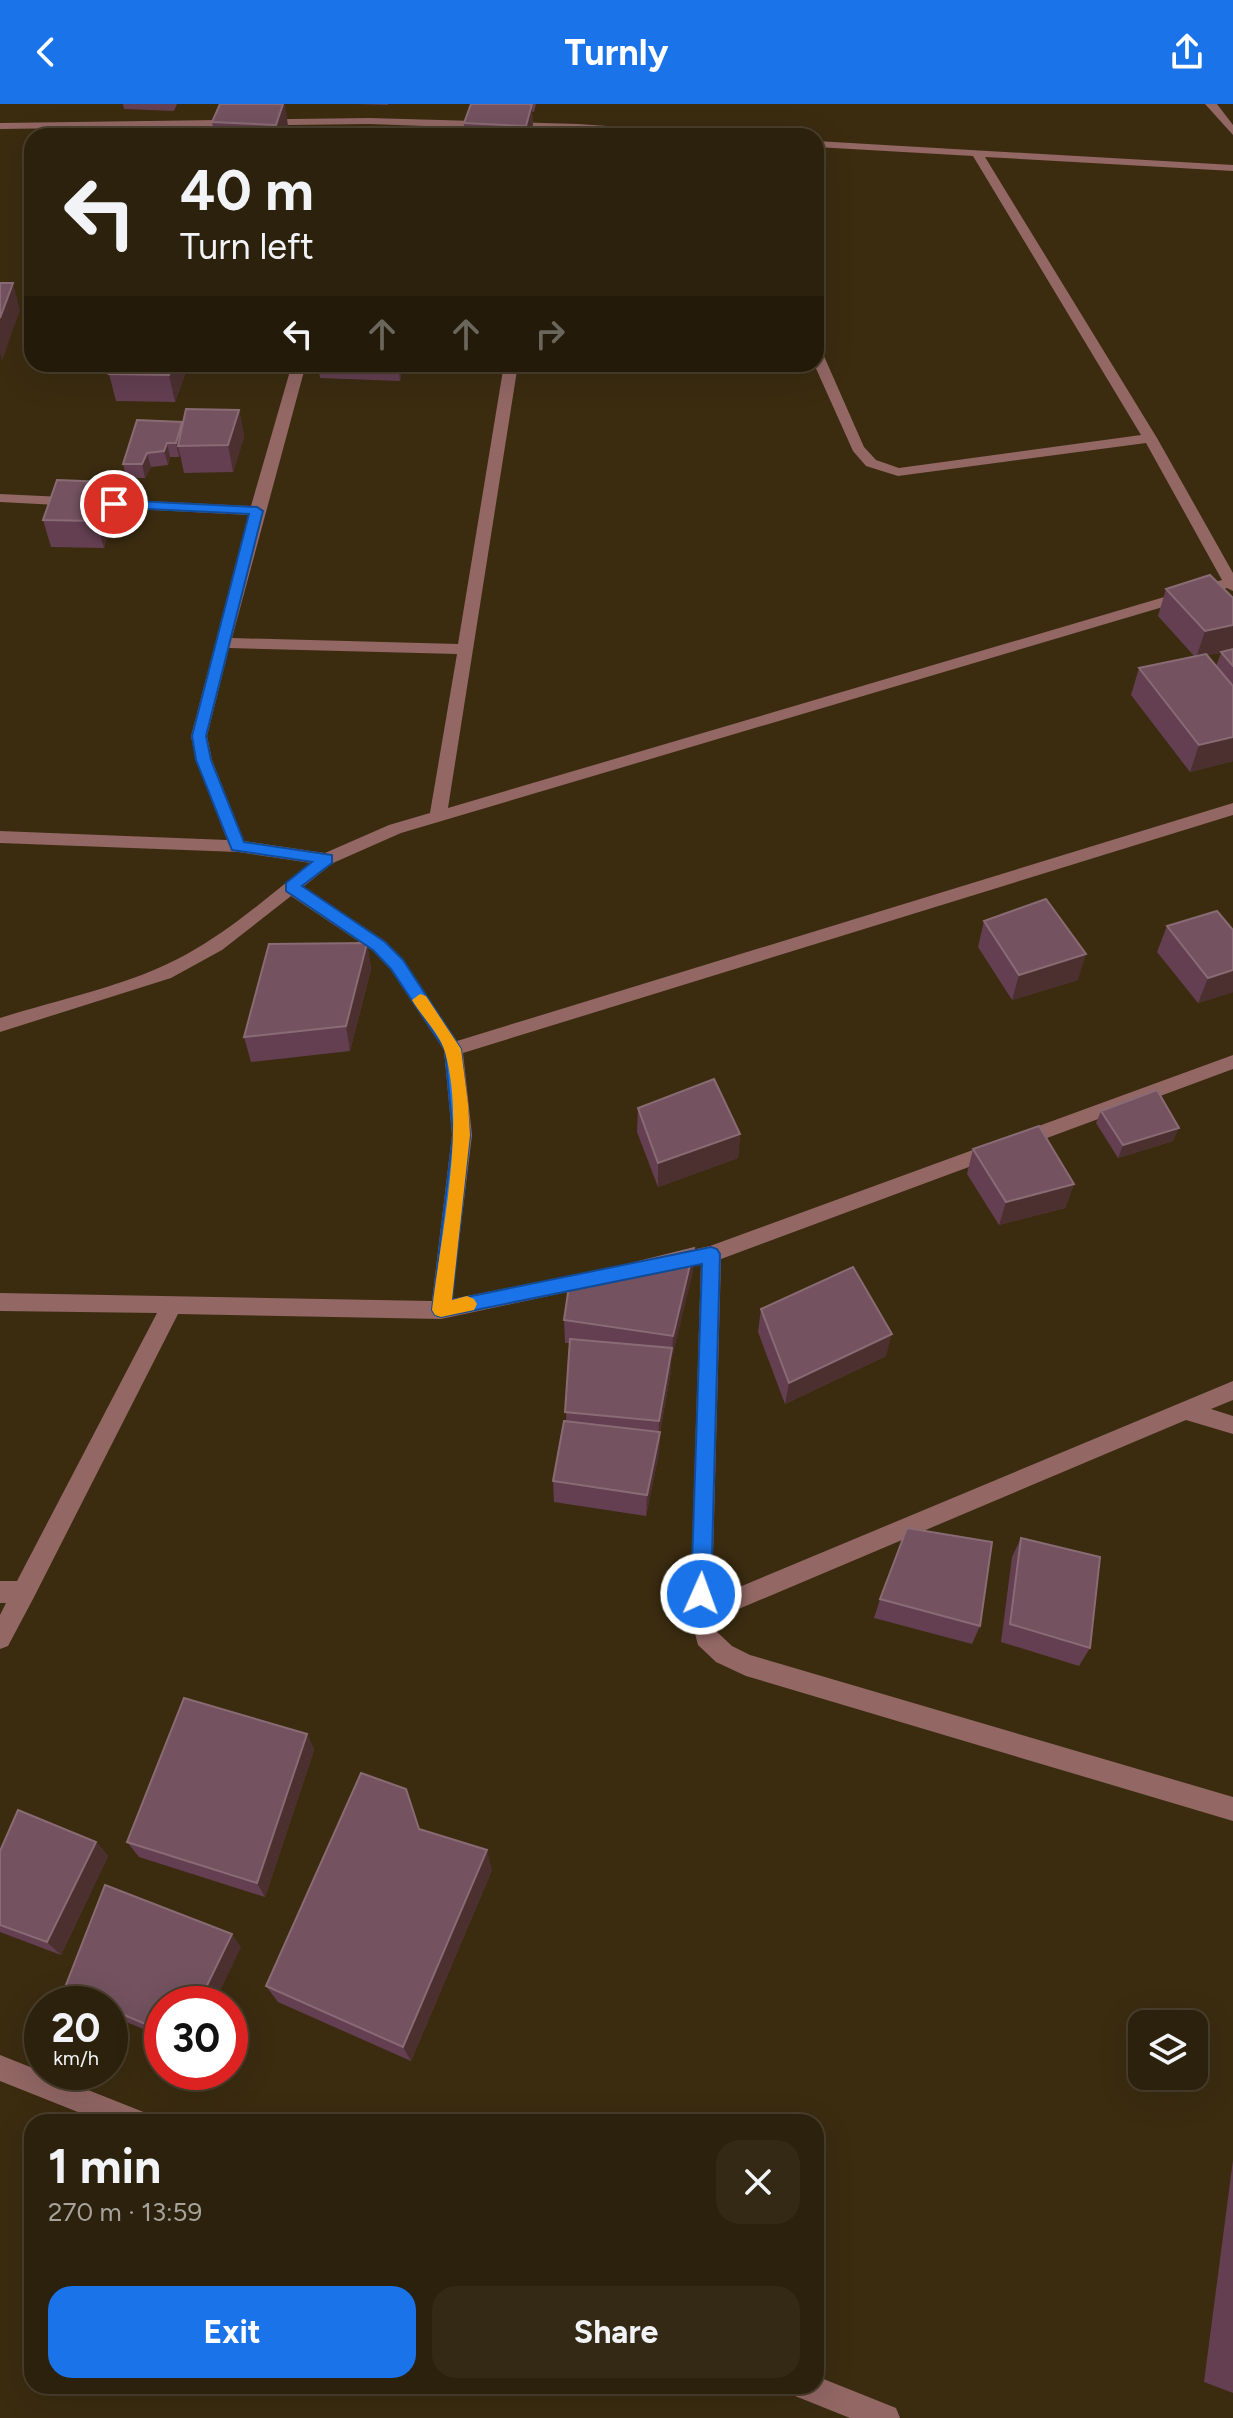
<!DOCTYPE html>
<meta charset="utf-8">
<style>
:root{--surface:#2c210c;--page:#342915;--text:#f1f3f6;--muted:#a6a39d;--line:#483e2d;--accent:#1a73e8}
body{margin:0;font-family:Figtree,sans-serif;background:var(--page);color:var(--text);height:100vh;display:flex;flex-direction:column;font-size:30px;white-space:nowrap}
*{box-sizing:border-box;margin:0}
p{font-size:26px;color:var(--muted)}
.icon{flex:none;width:44px;height:44px;fill:none;stroke:currentColor;stroke-width:2;stroke-linecap:round;stroke-linejoin:round}
.map{position:relative;flex:1;overflow:hidden}
.details{position:absolute;left:24px;top:2010px;width:800px;height:280px;display:flex;flex-direction:column;background:var(--surface);border-radius:24px;box-shadow:0 8px 32px #0002,0 0 0 2px var(--line)}
.details>*{flex:none}
.hud{position:absolute;left:24px;top:24px;width:800px;height:244px;border-radius:24px;box-shadow:0 8px 32px #0002,0 0 0 2px var(--line);background:#2c210c;color:var(--text);overflow:hidden}
.fabs{position:absolute;left:1128px;top:1906px;display:grid;gap:16px}
.fabs a{display:grid;place-items:center;width:80px;height:80px;border-radius:16px;background:var(--surface);box-shadow:0 8px 32px #0002,0 0 0 2px var(--line);font-size:40px}
.speed{position:absolute;left:24px;top:1882px;display:flex;gap:16px;font-size:40px;font-weight:700;text-align:center}
.speed>*{display:grid;place-content:center;width:104px;height:104px;border-radius:50%;background:var(--surface);box-shadow:0 8px 32px #0002,0 0 0 2px var(--line);line-height:1}
.speed small{font-size:20px;font-weight:400}
.speed .limit{border:12px solid #d22;background:#fff;color:#111}
.pin{position:absolute;display:grid;place-items:center;width:68px;height:68px;color:#fff;margin:-34px;border:4px solid #fff;border-radius:50%;box-shadow:0 2px 8px #0007}
.me{position:absolute;width:88px;margin:-44px;rotate:2deg;stroke-linejoin:round;filter:drop-shadow(0 0 6px #0008)}
.turn{display:flex;align-items:center;gap:28px;height:168px;padding:0 24px;font-size:36px}
.turn .icon{width:104px;height:104px;stroke-width:2.5}
.turn b{display:block;font-size:56px;line-height:68px}
.lanes{display:flex;align-items:center;height:76px;padding:0 24px;background:#0003;justify-content:center;gap:40px;direction:ltr}
.lanes .off{opacity:.35}
.round{display:grid;place-items:center;flex:none;width:84px;height:84px;border-radius:24px;background:var(--page)}
.head{display:flex;align-items:center;justify-content:space-between;height:136px;padding:0 24px}
h1{font-size:48px;font-weight:700;line-height:60px}
.cta{display:flex;gap:16px;margin-top:auto;padding:16px 24px}
.cta a{flex:1;height:92px;border-radius:24px;background:var(--accent);color:#fff;font-size:32px;font-weight:700;line-height:92px;text-align:center}
.cta a+a{background:var(--page);color:var(--text)}
header{display:flex;justify-content:space-between;align-items:center;height:104px;padding:0 24px;background:var(--accent);color:#fff;font-size:36px;font-weight:700}
.map>svg:first-child{display:block}
.lines{fill:none;stroke-linecap:round;stroke-linejoin:round}
.minor{fill:#926764;fill-rule:evenodd}
.wall{fill:#633f51;fill-rule:evenodd}
.shaded-wall{fill:#4c3030}
.building{fill:#745260;stroke:#896b74;stroke-width:2}
.route{fill:#1a73e8;stroke:#114b97;stroke-width:2}
.slow{fill:#f59e0b}
</style>
<header><svg class="icon" aria-label="back" viewBox="0 0 24 24"><path d="M15 5l-7 7 7 7"/></svg>Turnly<svg class="icon" aria-label="share" viewBox="0 0 24 24"><path d="M12 15V3M7 8l5-5 5 5M5 13v7h14v-7"/></svg></header>
<div class="map">
<svg width="1233" height="2314" viewBox="0 0 1233 2314">
<rect width="100%" height="100%" fill="#3b2c10"/>
<g class="lines">
<path class="minor" d="M1205,0H1217L1233,21V31Z
M369,14L578,20L708,29L714,32L369,20L0,25V19Z
M816,37L1233,61V67L985,53L1157,334L1233,469V487L1227,484L401,729L333,759L303,783L385,837L403,856L457,937L1233,699V711L463,949L472,1031L452,1195L593,1167L600,1169L603,1175L600,1181L441,1215L178,1210L33,1495L8,1542L0,1545V1511L6,1499H0V1477H17L157,1209L0,1207V1189L432,1197L452,1031L444,946L391,866L373,847L291,792L222,846L171,874L0,928V914C60,895 132,881 187,850C231,826 271,790 311,759L238,748L0,739V727L227,736L196,656L191,632L249,411L0,398V390L251,402L292,260H306L232,534L458,540L504,260H518L448,704L1222,476L1146,339L898,372L866,362L853,347L814,260L816,246L823,250L864,343L876,356L899,364L1141,331L973,52L816,43ZM229,544L457,550L430,709L389,721L325,749L244,737L212,656L207,632Z
M1233,951V965L721,1155L712,1490L713,1494L1233,1277V1296L1211,1305L1233,1312V1330L1186,1316L715,1515L717,1528L732,1542L750,1551L1233,1693V1717L746,1572L716,1558L698,1541L690,1510L701,1160L667,1167L660,1165L657,1159L660,1153L710,1142Z
M0,1951L146,2009L150,2018H103L0,1977Z
M816,2272L896,2304L900,2314H850L795,2292L791,2282H816Z"/>
</g>
<path class="wall" d="M123,0H177L174,7L124,5Z
M357,0H388V1Z
M471,0H536L534,8H532L533,26L531,32H464V19Z
M212,18L288,22L285,32H215Z
M318,260H403L400,277L320,274Z
M186,268L175,298L116,297L109,270Z
M239,306L244,333L233,368L184,369L180,350L179,353H170L168,361L151,363L145,374H126L123,360L183,322Z
M107,378L114,405L104,444L51,443L43,416Z
M1166,485L1233,494V657L1190,668L1131,591L1139,564L1195,553L1158,512ZM1221,549L1216,562L1207,551Z
M984,817L1078,876L1012,896L978,843Z
M1167,822L1233,826V888L1198,899L1157,848Z
M367,839L371,865L350,947L251,958L244,933Z
M638,1004L740,1030L738,1054L658,1083L637,1028Z
M1101,1007L1173,1037L1118,1054L1096,1019Z
M973,1045L1074,1080L1065,1104L999,1121L967,1070Z
M694,1144L693,1167L671,1254V1267L660,1328L659,1349L646,1412L554,1398L553,1377L566,1317L570,1239H565L564,1216Z
M761,1205L886,1252L785,1300L758,1228Z
M1021,1434L1090,1544L1079,1562L1001,1538L1012,1453Z
M880,1495L980,1522L972,1540L874,1514Z
M307,1630L314,1646L265,1793L139,1753L127,1738Z
M419,1725L492,1766L411,1957L278,1898L266,1882Z
M96,1738L108,1752L61,1851L0,1828V1747Z
M241,1843L162,1900V1933L110,1911V1900H84L78,1897L64,1886Z
M1233,2056V2289L1204,2278Z"/>
<path class="shaded-wall" d="M283,0H285L288,22L285,32H278L276,21Z
M532,0L533,26L531,32H527L526,22Z
M13,179L20,206L2,257L0,249V214Z
M173,260H184L186,268L175,298L169,271Z
M398,260H403L400,277Z
M239,306L244,333L233,368L228,341Z
M182,318L185,332L178,342L180,350L179,353L176,339Z
M167,339L170,353L168,361L164,347Z
M147,349L151,363L145,374L142,360Z
M107,378L114,405L104,444L96,417Z
M1233,521V546L1196,554L1205,527Z
M1233,633V657L1190,668L1199,641Z
M367,839L371,865L350,947L346,922Z
M1086,850L1078,876L1012,896L1019,871Z
M1233,866V888L1198,899L1208,874Z
M1179,1024L1173,1037L1118,1054L1123,1041Z
M740,1030L738,1054L658,1083V1059Z
M1074,1080L1065,1104L999,1121L1006,1098Z
M694,1144L693,1167L672,1255L673,1232Z
M892,1230L886,1252L785,1300L789,1279Z
M672,1244L671,1267L658,1338L659,1317Z
M660,1328L659,1349L646,1412L647,1391Z
M307,1630L314,1646L265,1793L257,1779Z
M96,1738L108,1752L61,1851L47,1838Z
M487,1746L492,1766L411,1957L403,1943Z
M232,1830L241,1843L214,1900H198Z"/>
<path class="building" d="M220,0H283L276,21L212,18Z
M471,0H532L526,22L464,19Z
M0,179H13L0,214Z
M113,260H173L169,271L109,270Z
M186,305L239,306L228,341L178,342Z
M137,316L182,318L176,339H167L164,347L147,349L142,360H123Z
M57,376L107,378L96,417L43,416Z
M1210,471L1233,494V521L1205,527L1166,485Z
M1233,545V562L1221,548Z
M1206,550L1233,582V633L1199,641L1139,564Z
M1046,795L1086,850L1019,871L984,817Z
M1217,807L1233,826V866L1208,874L1167,822Z
M367,839L346,922L244,933L269,840Z
M714,975L740,1030L658,1059L638,1004Z
M1157,986L1179,1024L1123,1041L1101,1007Z
M1039,1022L1074,1080L1006,1098L973,1045Z
M694,1144L673,1232L564,1216L570,1175Z
M853,1163L892,1230L789,1279L761,1205Z
M570,1235L672,1244L659,1317L565,1308Z
M564,1317L660,1328L647,1391L553,1377Z
M907,1424L992,1438L980,1522L880,1495Z
M1021,1434L1100,1453L1090,1544L1010,1520Z
M184,1594L307,1630L257,1779L127,1738Z
M361,1669L406,1685L419,1725L487,1746L403,1943L266,1882Z
M18,1706L96,1738L47,1838L0,1821V1747Z
M105,1781L232,1830L198,1900H162V1927L110,1905V1900H97L64,1886Z"/>
<path class="route" d="M114,396L257,403L263,407L206,632L211,656L244,738L332,751V759L302,782L385,838L403,856L461,945L470,1031L452,1196L711,1143L717,1145L720,1150L711,1490L708,1497L701,1500L694,1497L691,1490L702,1160L441,1213L435,1211L432,1206L453,1031L445,946L391,865L373,846L286,787V779L312,758L232,746L196,656L192,632L249,410L109,403V397Z"/>
<path class="slow" d="M420,890L426,892L461,945L468,1000L470,1031L452,1196L467,1192L474,1195L477,1200L474,1206L441,1213L435,1211L432,1206C441,1129 466,1023 445,948C440,930 422,913 412,896Z"/>
</svg>
<div class="fabs">
<a><svg class="icon" aria-label="layers" viewBox="0 0 24 24"><path d="M12 4l9 5-9 5-9-5zM3 14l9 5 9-5"/></svg></a>
</div>
<div class="speed"><div>20<small>km/h</small></div><div class="limit">30</div></div>
<div class="pin" style="left:114px;top:400px;background:#d93025"><svg class="icon" aria-label="arrive" viewBox="0 0 24 24"><path d="M6 21V4h12l-3 4 3 4H6"/></svg></div>
<svg class="me" style="left:701px;top:1490px" viewBox="-20 -20 40 40"><circle r="17" fill="#1a73e8" stroke="#fff" stroke-width="3"/><path d="M0-11L8 9 0 5-8 9z" fill="#fff"/></svg>
<div class="hud">
<div class="turn"><svg class="icon" aria-label="left" viewBox="0 0 24 24"><path d="M17 20v-9H6M10 6l-5 5 5 5"/></svg><div><b>40 m</b>Turn left</div></div>
<div class="lanes"><svg class="icon" aria-label="left" viewBox="0 0 24 24"><path d="M17 20v-9H6M10 6l-5 5 5 5"/></svg><svg class="icon off" aria-label="ahead" viewBox="0 0 24 24"><path d="M12 20V5M6 11l6-6 6 6"/></svg><svg class="icon off" aria-label="ahead" viewBox="0 0 24 24"><path d="M12 20V5M6 11l6-6 6 6"/></svg><svg class="icon off" aria-label="right" viewBox="0 0 24 24"><path d="M7 20v-9h11M14 6l5 5-5 5"/></svg></div>
</div>
<section class="details">
<div class="head"><div><h1>1 min</h1><p>270 m · 13:59</p></div><a class="round"><svg class="icon" aria-label="close" viewBox="0 0 24 24"><path d="M6 6l12 12M18 6L6 18"/></svg></a></div>
<div class="cta"><a>Exit</a><a>Share</a></div>
</section>
</div>
